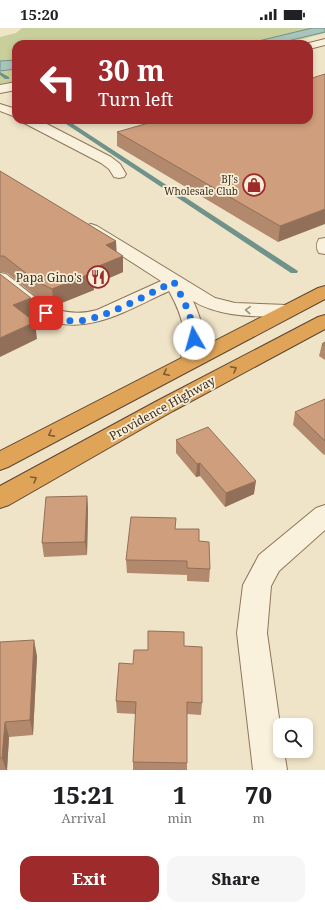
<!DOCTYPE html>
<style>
:root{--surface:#fff;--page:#f6f6f6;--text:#202124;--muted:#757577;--accent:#9e2a2b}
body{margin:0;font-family:"Noto Serif",serif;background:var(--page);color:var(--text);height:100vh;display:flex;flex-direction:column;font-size:15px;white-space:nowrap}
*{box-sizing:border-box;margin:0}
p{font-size:13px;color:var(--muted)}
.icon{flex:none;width:22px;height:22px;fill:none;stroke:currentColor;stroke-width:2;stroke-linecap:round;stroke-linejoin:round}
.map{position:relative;height:742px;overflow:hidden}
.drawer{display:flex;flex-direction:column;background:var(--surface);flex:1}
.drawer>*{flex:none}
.hud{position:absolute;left:12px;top:12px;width:301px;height:84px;border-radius:12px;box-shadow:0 2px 6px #0003;background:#9e2a2b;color:#fff;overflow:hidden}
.tools{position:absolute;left:273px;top:690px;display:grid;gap:8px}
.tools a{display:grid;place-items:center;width:40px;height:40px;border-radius:8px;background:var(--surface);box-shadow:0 2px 6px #0003;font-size:20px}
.pin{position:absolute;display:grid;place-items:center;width:34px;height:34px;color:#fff;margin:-17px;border-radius:8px;box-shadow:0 2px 6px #0006}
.me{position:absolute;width:44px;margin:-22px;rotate:353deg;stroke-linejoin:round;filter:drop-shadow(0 0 3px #0008)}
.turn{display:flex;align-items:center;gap:14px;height:84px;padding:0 20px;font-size:18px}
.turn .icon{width:52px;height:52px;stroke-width:2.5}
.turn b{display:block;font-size:28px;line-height:34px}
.eta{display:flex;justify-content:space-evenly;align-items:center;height:68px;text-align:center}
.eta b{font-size:24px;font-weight:800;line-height:28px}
.primary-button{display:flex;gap:8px;margin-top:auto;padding:8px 20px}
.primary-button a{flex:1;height:46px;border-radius:12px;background:var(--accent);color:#fff;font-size:16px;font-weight:800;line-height:46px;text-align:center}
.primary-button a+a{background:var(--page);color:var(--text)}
.status{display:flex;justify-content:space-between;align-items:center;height:28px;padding:0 20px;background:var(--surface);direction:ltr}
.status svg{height:11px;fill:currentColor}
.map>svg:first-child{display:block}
.green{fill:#c9cf9b}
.water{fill:#a9c4bc;stroke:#6f938a}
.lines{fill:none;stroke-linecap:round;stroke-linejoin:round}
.stream{fill:#6f938a;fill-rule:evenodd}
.minor-casing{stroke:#8d765c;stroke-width:2}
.highway-casing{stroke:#5b4430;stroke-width:2}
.minor{fill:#faf1dc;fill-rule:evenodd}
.highway{fill:#e0a458;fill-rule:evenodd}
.wall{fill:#b2896c}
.shaded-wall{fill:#916f58}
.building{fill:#cf9f7d;stroke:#916f58}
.oneway{stroke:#9c907e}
.oneway2{stroke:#7e5d36}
.route{stroke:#1a73e8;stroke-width:7;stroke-dasharray:0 12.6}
.labels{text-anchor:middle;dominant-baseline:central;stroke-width:3.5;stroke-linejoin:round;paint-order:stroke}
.far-poi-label{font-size:10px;fill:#3d2e20;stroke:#f7eed8;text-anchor:end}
.poi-label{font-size:12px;fill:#3d2e20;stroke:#f7eed8;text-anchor:end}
.street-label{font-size:12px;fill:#3d2e20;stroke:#f7eed8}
</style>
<div class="status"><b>15:20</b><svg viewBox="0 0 49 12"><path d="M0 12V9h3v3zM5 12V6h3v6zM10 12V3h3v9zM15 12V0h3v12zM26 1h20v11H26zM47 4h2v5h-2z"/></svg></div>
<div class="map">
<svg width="325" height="742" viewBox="0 0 325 742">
<rect width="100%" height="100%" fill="#f0e4c8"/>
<path class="green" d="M22,0H325V5L284,16H16V35L0,37V9L16,5Z
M16,41V54L0,56V43Z"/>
<path class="water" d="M312,0H325V4L275,16H246Z
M16,32V41L0,43V33Z"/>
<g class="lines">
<path class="stream" d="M0,44L9,49V51H5L0,47Z
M60,92H67L298,243L297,245H291Z"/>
<g class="minor-casing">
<path id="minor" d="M325,11V17L309,21V16H305Z
M16,54V62L0,65V57Z
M0,76L16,81V89L0,83Z
M23,92H39L111,129L120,136L126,146L124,149L119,150L114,149L109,141L101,135L24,95Z
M91,196L97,198L215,270L235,275L287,277L294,279L297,283L294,287L287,289C256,288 221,290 193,273C201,289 210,320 198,337L191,338L184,337C178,327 184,310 183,299C181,286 175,274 169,263C129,281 83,312 39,288C25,281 13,269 0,259V245L6,246C37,270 56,293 97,282L161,253L85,204L83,201L85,198Z
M325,210V226L319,225C316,220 316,216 319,211Z
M325,477V502L279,543L271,558L267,605L280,697V723H284L287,742H253L237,605L243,557L259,527L316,480Z"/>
</g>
<g class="highway-casing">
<path id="highway" d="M325,258V271L8,439L0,442V423L318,260Z
M325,287V301L173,383L9,477L0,480V458L157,373L318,289Z"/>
</g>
<use href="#minor" class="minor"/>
<use href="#highway" class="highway"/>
</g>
<path class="wall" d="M309,92L278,214L117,118V104Z
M0,143L116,213V224L123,244L93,257L94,262L54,278L38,270L7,245L0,244Z
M325,314V332L319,328L322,316Z
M325,371V426L324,427L293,397L295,384Z
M176,412L254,466L225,479L200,448L196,449L176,425Z
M87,468L88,481L87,527L44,529L42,515Z
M175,501L199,513L210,541L209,554L187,553V547L127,545L126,532Z
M0,614L37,628L33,707L9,709L7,742H0Z
M184,618L202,675L201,687L187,686V742H133V734L136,686L117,685L116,673L133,636L148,622Z"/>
<path class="shaded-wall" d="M325,181V196L278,214L280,198Z
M116,213L117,230L106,217Z
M123,228V244L93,257L94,262L54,278L52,261L89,242Z
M31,270L33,287L16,294L13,277Z
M35,294L37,311L0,329V310Z
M200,435V448L196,449L197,436Z
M256,453L254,466L225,479L226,465Z
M87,468L88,481L87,527L85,514Z
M34,612L37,628L33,707L30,692Z
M5,694L9,709L7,742H6L2,730Z"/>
<path class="building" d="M325,46V181L280,198L117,104L159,92H309V51Z
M0,143L116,213L106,217L123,228L89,242L92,245L52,261L36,253L4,228H0Z
M0,246L31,270L13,277L35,294L0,310Z
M325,314V318L322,316Z
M325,371V413L295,384Z
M208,399L256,453L226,465L200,435L197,436L176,412Z
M87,468L85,514L42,515L46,469Z
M131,489L176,490L175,501H199V513L209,514L210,541L187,540V533L126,532Z
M148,603L184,604V618L202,619V675L187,674V735L133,734L136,674L116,673L119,635L133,636L134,622H148Z
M34,612L30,692L5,694L2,730H0V614Z"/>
<defs><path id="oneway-chevron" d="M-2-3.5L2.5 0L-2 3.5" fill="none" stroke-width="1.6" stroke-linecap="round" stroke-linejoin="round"/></defs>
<use class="oneway" href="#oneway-chevron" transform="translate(248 282) rotate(-176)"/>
<g class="oneway2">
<use href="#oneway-chevron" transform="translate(234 341) rotate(-28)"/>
<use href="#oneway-chevron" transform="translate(166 345) rotate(153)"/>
<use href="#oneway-chevron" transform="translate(51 406) rotate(152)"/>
<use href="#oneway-chevron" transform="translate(34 451) rotate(-30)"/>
</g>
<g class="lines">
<path class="route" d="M46,285C54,289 63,292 72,293C98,295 149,265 174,254C184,273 193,289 194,311"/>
</g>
<defs>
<g id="shop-ring" transform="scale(1.15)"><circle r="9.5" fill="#f7eed8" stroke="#9e2a2b" stroke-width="1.5"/><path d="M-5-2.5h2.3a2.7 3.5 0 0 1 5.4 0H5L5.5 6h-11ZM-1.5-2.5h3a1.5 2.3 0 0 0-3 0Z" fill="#9e2a2b"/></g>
<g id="restaurant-ring" transform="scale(1.15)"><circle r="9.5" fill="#f7eed8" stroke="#9e2a2b" stroke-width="1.5"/><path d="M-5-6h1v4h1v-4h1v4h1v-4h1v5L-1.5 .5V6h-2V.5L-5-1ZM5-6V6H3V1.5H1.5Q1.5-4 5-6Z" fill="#9e2a2b"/></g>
</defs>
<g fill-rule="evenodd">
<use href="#shop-ring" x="254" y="157"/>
<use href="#restaurant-ring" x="98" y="249"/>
</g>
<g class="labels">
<g class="far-poi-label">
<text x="238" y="151">BJ's<tspan x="238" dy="12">Wholesale Club</tspan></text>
</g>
<g class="poi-label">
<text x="82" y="249">Papa Gino's</text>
</g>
<g class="street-label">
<text transform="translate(162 380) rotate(-29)">Providence Highway</text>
</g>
</g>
</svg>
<div class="tools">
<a><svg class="icon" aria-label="search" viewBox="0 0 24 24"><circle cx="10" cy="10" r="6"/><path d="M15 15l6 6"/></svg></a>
</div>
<div class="pin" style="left:46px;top:285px;background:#d93025"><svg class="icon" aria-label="arrive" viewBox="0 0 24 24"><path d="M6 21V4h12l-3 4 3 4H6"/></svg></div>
<svg class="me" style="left:194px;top:311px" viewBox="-20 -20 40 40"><circle r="19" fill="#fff"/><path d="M0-13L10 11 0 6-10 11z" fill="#1a73e8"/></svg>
<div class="hud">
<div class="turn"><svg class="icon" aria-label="left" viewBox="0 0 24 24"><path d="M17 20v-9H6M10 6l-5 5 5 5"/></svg><div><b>30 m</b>Turn left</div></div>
</div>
</div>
<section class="drawer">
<div class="eta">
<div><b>15:21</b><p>Arrival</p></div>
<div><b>1</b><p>min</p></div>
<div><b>70</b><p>m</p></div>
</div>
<div class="primary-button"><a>Exit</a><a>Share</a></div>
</section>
